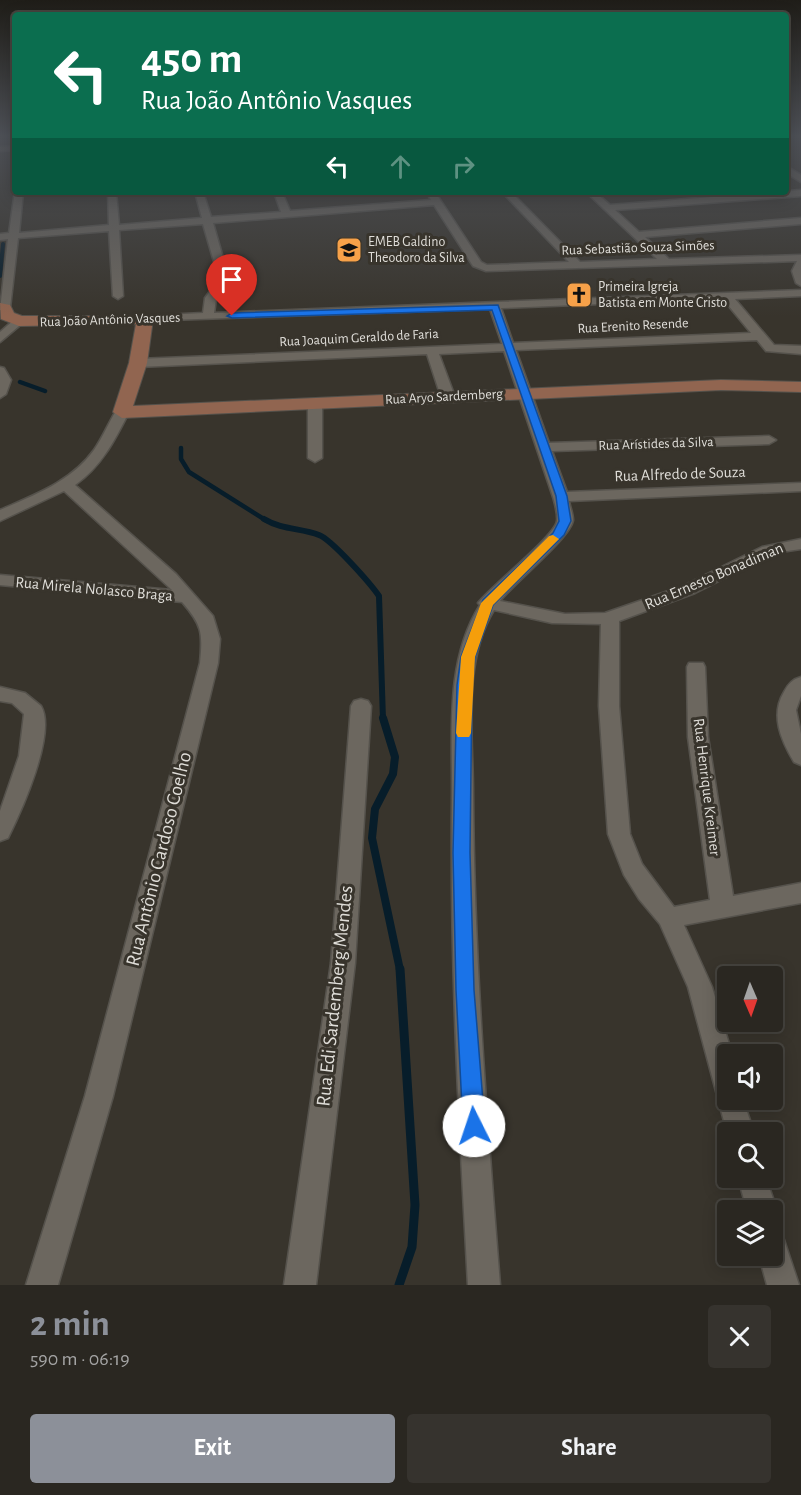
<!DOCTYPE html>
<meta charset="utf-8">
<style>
:root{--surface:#2a2721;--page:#36332e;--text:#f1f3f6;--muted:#a5a5a5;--line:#46443f;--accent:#8c9099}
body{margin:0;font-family:"Alegreya Sans",sans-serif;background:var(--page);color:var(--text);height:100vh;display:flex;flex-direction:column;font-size:22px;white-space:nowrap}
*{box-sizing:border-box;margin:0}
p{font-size:20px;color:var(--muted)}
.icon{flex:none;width:33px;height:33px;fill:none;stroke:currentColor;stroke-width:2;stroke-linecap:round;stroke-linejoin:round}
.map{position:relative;height:1285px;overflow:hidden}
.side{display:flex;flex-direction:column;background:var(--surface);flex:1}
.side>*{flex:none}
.guide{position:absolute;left:12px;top:12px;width:777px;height:183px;border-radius:6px;box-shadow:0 3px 15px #0003,0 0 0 2px var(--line);background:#0b6e4f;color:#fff;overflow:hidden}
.needle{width:39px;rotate:178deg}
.buttons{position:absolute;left:717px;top:966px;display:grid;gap:12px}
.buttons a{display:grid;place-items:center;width:66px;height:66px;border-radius:6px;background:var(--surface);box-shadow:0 3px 15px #0003,0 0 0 2px var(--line);font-size:30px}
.pin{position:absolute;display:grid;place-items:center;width:51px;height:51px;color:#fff;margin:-62px -26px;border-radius:50% 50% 50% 0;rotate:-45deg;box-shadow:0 0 6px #0007}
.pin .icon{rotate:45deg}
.me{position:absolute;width:66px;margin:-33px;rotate:356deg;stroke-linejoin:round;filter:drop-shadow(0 0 4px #0008)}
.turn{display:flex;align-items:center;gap:21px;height:126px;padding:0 30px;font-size:27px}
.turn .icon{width:78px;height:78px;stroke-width:2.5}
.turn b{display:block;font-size:42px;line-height:51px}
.lanes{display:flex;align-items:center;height:57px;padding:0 30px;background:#0003;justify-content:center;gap:30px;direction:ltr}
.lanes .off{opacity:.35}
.round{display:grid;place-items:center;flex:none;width:63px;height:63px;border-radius:6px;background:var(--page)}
.headline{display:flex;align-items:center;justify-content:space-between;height:102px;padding:0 30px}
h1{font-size:36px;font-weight:600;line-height:45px;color:var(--accent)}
.button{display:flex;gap:12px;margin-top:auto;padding:12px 30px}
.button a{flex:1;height:69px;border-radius:6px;background:var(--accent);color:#fff;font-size:24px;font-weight:600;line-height:69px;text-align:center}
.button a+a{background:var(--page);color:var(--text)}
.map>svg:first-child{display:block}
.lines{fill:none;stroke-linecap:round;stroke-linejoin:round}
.stream-far4{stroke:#071d2a;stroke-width:4}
.stream-far3{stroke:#071d2a;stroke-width:4.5}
.stream-far2{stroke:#071d2a;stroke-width:6}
.stream-far1{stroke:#071d2a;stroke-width:8}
.stream{stroke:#071d2a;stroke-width:9}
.street-casing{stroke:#55524c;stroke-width:3}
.secondary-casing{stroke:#55524c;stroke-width:2}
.street{fill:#6c675f;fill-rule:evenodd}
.secondary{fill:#916550;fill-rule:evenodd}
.route{fill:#1a73e8;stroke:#114b97;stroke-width:1.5}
.slow{fill:#f59e0b}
.labels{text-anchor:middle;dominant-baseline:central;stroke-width:6;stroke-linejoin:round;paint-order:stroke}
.far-poi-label{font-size:14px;fill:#dfddd8;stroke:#38342c;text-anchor:start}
.far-street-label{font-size:14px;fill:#dfddd8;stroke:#38342c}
.street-label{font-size:16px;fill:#dfddd8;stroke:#38342c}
.near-street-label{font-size:20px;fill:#dfddd8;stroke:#38342c}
</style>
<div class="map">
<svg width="801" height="1285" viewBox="0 0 801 1285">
<rect width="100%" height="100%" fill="#38342c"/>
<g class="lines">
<path class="stream-far4" d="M0,276L3,244"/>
<path class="stream-far3" d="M20,382L45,391
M181,448V459L189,472L267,521"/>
<path class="stream-far2" d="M264,519C282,530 301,528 319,535C332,540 370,583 379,596L383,720"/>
<path class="stream-far1" d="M383,718L395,757L393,774L375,809L372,838L400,970"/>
<path class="stream" d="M399,1285L412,1247L415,1205L400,969"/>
<g class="street-casing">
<path id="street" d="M15,146V150L0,151V147Z
M786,166L801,175V182L786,173Z
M801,190V196L615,210L639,232L801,218V224L645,237L669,259L801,255V286L796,283L792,271L797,261L486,271L473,266L434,205L213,223L229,279L216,299L214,313L801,290V296L735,299L774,345L801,346V354L766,351L757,340L516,350L549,443L769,436L776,440L769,444L552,451L567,492L801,483V491L569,501C570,507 573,514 573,520C571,537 514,583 500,601L565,614L605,613L683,586L762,547L801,539V549L774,553L695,593L619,621V706L630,834L642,864L674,907L710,900L688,737L687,667L689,663H703L705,667L708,737L733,896L801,883V903L684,925L712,987L732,1054H728V1100H743L754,1132H728V1136L688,987L660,924L639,899L624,875L608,834L599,706L601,624L552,623L494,610C462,662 473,735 473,794C474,958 487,1121 500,1285H468C459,1123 450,962 452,800C453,736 444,662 480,605L478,603C491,586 555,536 557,521C558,514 555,504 553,497L504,351L439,354L455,397L448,401L441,397L427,354L138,367L132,363L138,359L502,344L490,309L141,321L139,319L145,316L203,313L205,298L219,279L203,224L119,230L123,296L118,299L113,296L109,231L18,238L10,308L4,311L0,310L8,239L0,240V234L9,233L15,191L23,192L19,233L109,225L108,192H116L119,225L202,218L195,192H203L211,217L281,212L274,192H282L290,211L431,200L427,193L435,192L481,262L487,265L569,262L502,192H511L580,262L657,259L586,192H595L610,205ZM723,299L751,333L513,343L501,308Z
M15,319L25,321L0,342V332Z
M0,367L4,368L11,380L6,394L0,398Z
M315,400L322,404V458L315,462L308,458V404Z
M122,408L129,412C115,440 101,467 75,485L176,574L213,616L220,639L218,663L113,1096L58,1285H26L85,1096L200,663C203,632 202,625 182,602L0,585V575L172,590L64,491L0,521V510C34,495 71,482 94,450C103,437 109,422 117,409Z
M801,677V696L796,710L801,734V765L794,762C781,740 770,715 784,692C788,684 793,679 801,677Z
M0,687L25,693L41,706C57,733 21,812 8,838L0,841V811L19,756L24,714L12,703L0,701Z
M361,699L368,701L371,706L355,963L316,1285H284L331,963L351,706L354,701Z
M738,1178H766L777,1210L772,1220V1210H747Z
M772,1233L783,1237L799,1285H767L759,1256H772Z"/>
</g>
<g class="secondary-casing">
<path id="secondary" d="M0,303L10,305L14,313L22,316H151L153,319L147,363L133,406L721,380L801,382V392L721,390L122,418L113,412L129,363L136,324L19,326L1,319Z"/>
</g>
<use href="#street" class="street"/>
<use href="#secondary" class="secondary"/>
</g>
<linearGradient id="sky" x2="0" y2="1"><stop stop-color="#1f1d18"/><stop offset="0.43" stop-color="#4d5056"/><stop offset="1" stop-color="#4d5056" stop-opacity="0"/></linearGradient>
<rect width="801" height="317" fill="url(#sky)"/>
<path class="route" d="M498,305L567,496L571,521L564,535L493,605L475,657L472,685L470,853L474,990L485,1126L481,1134L474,1137L467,1134L463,1126L456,990L453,853L457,685L461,657L483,600L553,533L559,521L556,496L492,310L232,318L227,316L232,313Z"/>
<path class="slow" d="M553,535L559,539L493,605L475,657L471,733L469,737H458L456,733L461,657L481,603L549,536Z"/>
<defs>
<g id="school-square" transform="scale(1.35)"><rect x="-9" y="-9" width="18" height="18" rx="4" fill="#f7a149" stroke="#38342c"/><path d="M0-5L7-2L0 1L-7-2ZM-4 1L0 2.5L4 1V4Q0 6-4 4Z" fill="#111"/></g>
<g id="church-square" transform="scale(1.35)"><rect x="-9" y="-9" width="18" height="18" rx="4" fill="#f7a149" stroke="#38342c"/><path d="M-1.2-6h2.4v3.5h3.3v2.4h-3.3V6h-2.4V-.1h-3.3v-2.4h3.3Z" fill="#111"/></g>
</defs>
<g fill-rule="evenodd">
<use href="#school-square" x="349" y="250"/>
<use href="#church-square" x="579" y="295"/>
</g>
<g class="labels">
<g class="far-poi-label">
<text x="368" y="242">EMEB Galdino<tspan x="368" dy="16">Theodoro da Silva</tspan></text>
<text x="598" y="287">Primeira Igreja<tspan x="598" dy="16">Batista em Monte Cristo</tspan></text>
</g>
<g class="far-street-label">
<text transform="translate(638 248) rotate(-2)">Rua Sebastião Souza Simões</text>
<text transform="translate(110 320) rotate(-2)">Rua João Antônio Vasques</text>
<text transform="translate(633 326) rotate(-3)">Rua Erenito Resende</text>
<text transform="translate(359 338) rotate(-3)">Rua Joaquim Geraldo de Faria</text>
<text transform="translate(444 397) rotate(-3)">Rua Aryo Sardemberg</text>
<text transform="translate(656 444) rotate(-2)">Rua Arístides da Silva</text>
</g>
<g class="street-label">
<text transform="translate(680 474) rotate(-2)">Rua Alfredo de Souza</text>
<text transform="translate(714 576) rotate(-23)">Rua Ernesto Bonadiman</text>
<text transform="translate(94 589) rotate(5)">Rua Mirela Nolasco Braga</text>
<text transform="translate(707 787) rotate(83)">Rua Henrique Kreimer</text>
</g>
<g class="near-street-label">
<text transform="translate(159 859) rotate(-76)">Rua Antônio Cardoso Coelho</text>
<text transform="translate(335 996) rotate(-84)">Rua Edi Sardemberg Mendes</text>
</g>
</g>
</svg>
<div class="buttons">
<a><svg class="needle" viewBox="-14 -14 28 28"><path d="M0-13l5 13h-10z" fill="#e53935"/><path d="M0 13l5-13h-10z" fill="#a5a5a5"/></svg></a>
<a><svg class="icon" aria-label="sound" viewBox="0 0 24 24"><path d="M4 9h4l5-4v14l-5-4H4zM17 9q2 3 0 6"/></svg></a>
<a><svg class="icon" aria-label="search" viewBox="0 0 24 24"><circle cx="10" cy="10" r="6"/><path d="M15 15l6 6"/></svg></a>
<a><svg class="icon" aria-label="layers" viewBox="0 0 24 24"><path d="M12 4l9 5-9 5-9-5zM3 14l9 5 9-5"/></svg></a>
</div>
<div class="pin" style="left:232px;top:316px;background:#d93025"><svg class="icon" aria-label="arrive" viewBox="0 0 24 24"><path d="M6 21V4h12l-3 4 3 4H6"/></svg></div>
<svg class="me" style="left:474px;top:1126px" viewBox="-20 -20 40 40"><circle r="19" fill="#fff"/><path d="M0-13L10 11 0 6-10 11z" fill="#1a73e8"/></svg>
<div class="guide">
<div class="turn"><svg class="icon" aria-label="left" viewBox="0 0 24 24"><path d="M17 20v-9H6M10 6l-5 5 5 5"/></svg><div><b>450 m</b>Rua João Antônio Vasques</div></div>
<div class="lanes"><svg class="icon" aria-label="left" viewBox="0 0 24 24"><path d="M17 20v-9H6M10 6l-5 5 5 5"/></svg><svg class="icon off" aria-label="ahead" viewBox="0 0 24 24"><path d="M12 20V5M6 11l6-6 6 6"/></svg><svg class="icon off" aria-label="right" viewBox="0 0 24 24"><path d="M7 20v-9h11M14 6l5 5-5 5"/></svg></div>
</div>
</div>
<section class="side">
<div class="headline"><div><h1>2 min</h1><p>590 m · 06:19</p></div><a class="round"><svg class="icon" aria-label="close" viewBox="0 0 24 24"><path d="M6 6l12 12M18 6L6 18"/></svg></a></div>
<div class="button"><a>Exit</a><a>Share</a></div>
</section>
